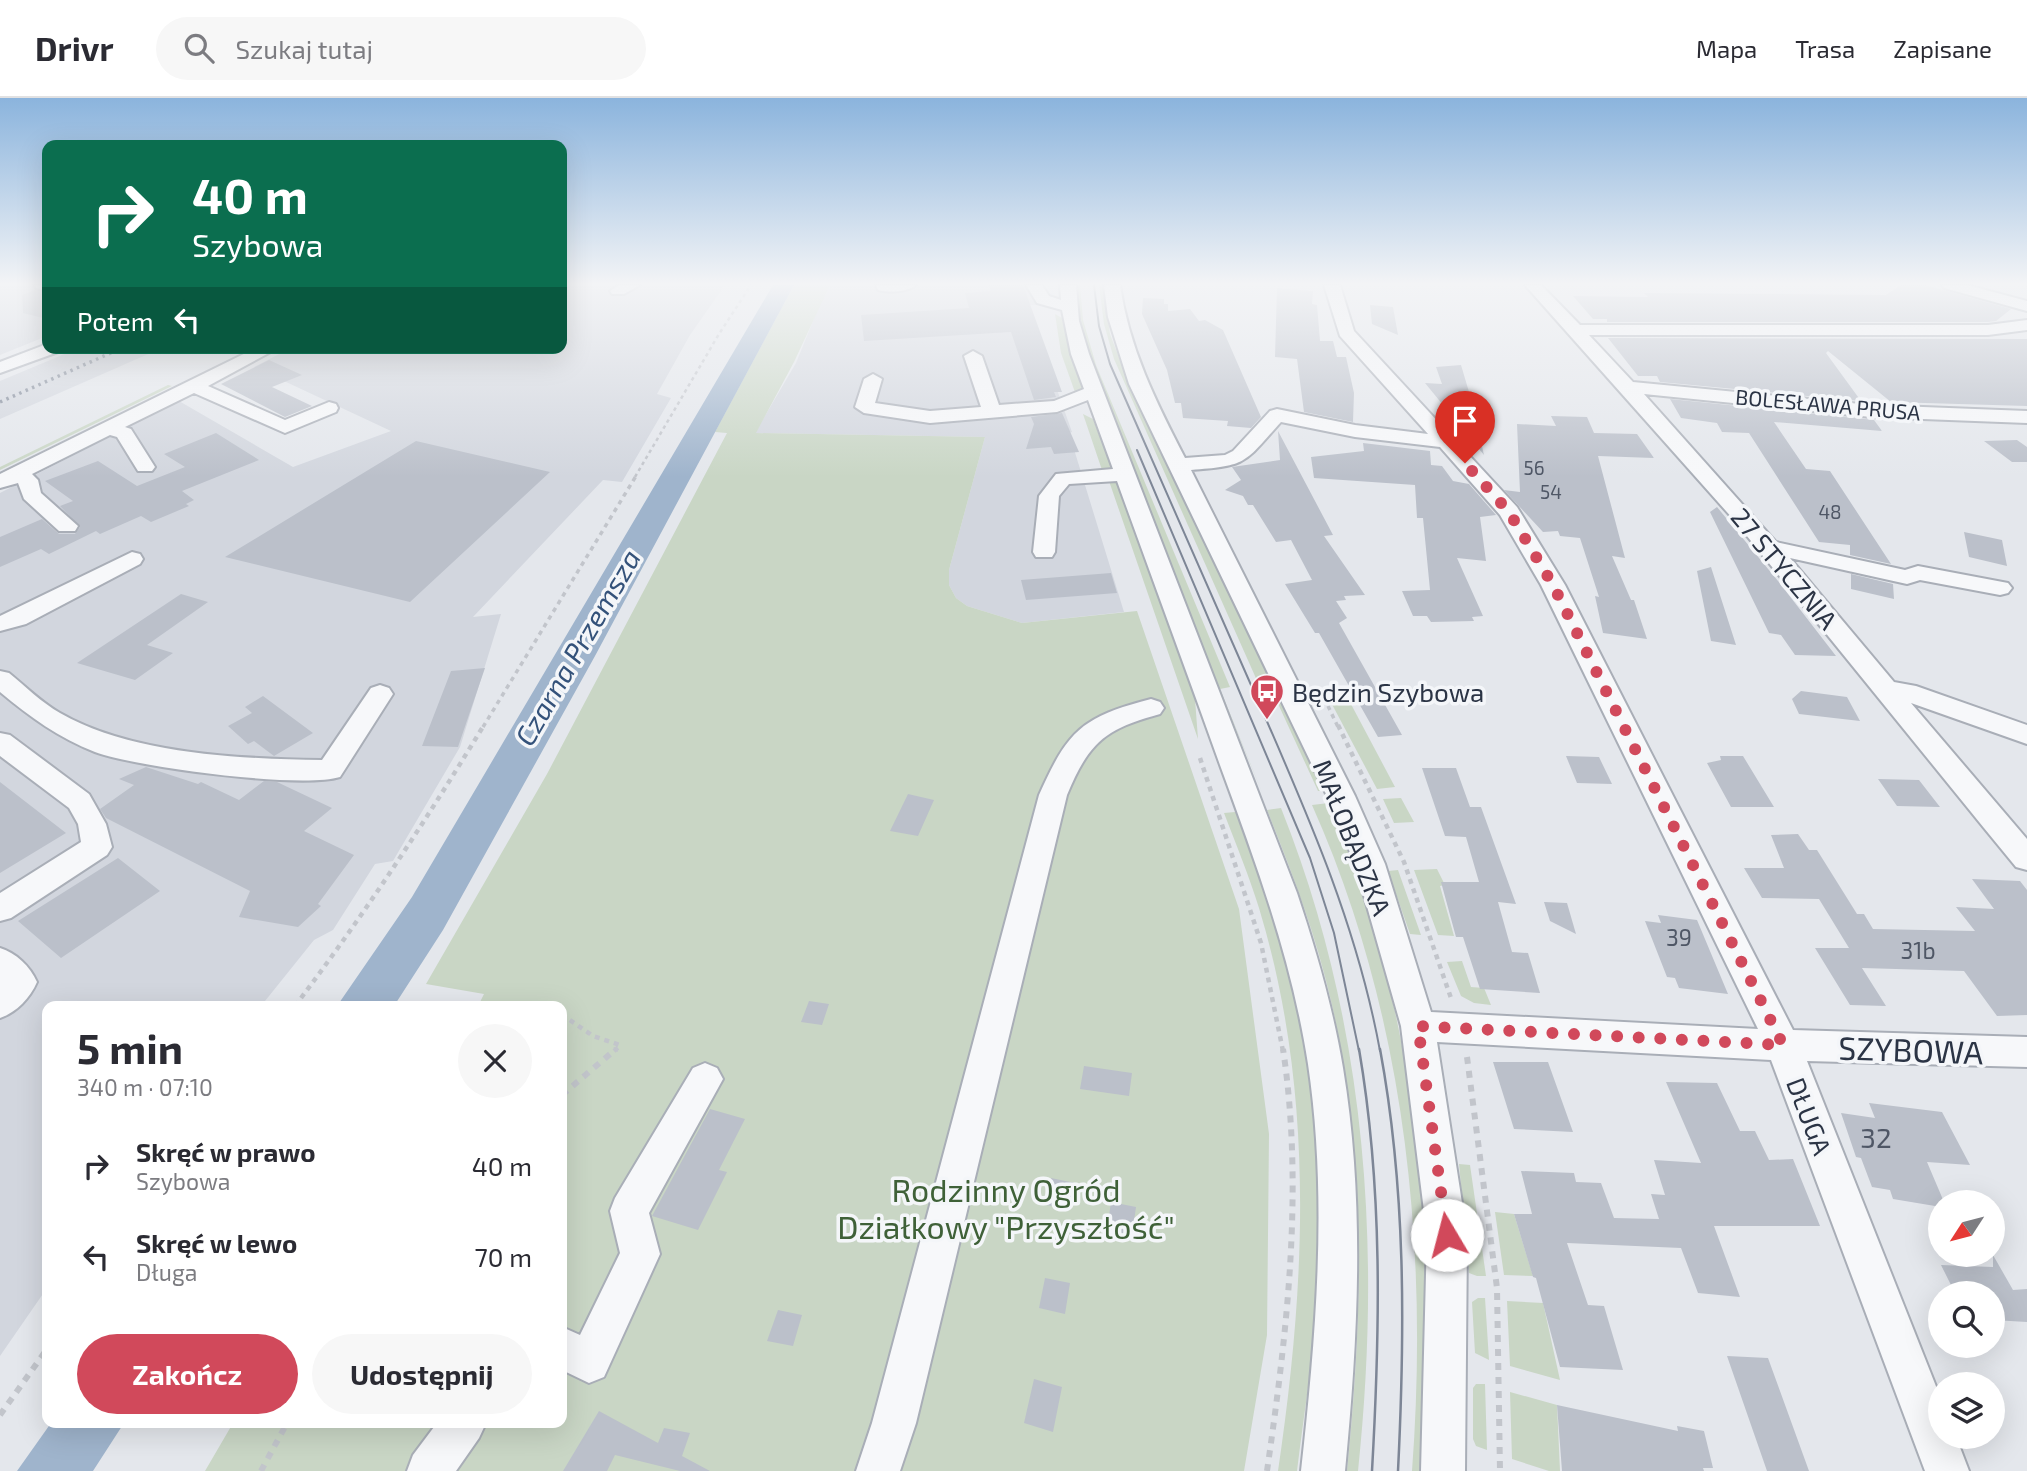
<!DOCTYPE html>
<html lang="pl">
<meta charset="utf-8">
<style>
:root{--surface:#fff;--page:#f7f7f7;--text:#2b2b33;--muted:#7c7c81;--line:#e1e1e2;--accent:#d1495b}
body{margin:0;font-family:"Exo 2",sans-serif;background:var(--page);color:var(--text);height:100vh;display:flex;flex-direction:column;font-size:26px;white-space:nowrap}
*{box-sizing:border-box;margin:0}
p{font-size:23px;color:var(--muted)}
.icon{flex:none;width:38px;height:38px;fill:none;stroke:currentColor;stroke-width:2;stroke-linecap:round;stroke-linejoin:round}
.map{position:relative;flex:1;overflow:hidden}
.sheet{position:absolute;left:42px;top:903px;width:525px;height:427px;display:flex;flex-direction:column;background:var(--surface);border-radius:14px;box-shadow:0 7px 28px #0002}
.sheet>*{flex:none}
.hud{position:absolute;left:42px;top:42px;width:525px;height:214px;border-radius:14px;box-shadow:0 7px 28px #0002;background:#0b6e4f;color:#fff;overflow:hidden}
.needle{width:46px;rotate:234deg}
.buttons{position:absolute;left:1928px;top:1092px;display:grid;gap:14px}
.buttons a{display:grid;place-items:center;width:77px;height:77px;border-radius:50%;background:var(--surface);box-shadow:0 7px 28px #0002;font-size:35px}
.pin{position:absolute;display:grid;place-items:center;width:60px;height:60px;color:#fff;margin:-72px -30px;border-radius:50% 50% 50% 0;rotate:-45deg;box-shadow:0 0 7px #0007}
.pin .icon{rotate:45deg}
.me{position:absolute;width:77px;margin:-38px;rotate:352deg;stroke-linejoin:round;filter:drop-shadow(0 0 5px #0008)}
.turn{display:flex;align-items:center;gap:24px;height:147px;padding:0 35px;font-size:32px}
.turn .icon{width:91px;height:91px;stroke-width:2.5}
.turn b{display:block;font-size:49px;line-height:60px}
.then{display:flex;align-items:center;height:66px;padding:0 35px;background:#0003;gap:14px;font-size:26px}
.round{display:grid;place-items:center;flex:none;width:74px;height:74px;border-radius:37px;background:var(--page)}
.overview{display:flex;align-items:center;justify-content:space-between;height:119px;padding:0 35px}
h1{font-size:42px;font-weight:700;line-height:52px}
.action{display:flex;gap:14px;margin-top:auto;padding:14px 35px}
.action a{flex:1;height:80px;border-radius:42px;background:var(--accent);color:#fff;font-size:28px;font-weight:700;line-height:80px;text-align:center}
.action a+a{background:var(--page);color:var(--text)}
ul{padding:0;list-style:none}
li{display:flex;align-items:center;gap:21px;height:91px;padding:0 35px}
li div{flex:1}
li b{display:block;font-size:26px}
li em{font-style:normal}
header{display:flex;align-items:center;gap:42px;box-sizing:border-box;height:98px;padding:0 35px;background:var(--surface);border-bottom:2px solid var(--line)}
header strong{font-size:33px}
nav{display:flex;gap:38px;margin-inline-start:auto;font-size:24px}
.search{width:490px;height:63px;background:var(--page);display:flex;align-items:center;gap:18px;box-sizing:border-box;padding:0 24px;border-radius:38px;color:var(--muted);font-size:26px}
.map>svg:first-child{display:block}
.built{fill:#d2d6de}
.green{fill:#c9d6c5}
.water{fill:#9fb4cc}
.building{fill:#bbc0ca}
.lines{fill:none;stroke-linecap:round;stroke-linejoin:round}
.minor-casing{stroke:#a9aeb7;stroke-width:4}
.path-far3{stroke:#c2c5cb;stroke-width:2.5;stroke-dasharray:3.5 3.5;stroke-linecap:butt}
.path-far2{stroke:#c2c5cb;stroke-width:3.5;stroke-dasharray:4.5 4.5;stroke-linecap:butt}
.path-far1{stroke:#c2c5cb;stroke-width:4.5;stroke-dasharray:5 5;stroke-linecap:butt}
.path{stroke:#c2c5cb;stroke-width:6;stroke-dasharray:7 7;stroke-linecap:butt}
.minor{fill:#f7f8fa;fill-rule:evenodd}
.tram-far1{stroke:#7d8696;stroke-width:2}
.tram{stroke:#7d8696;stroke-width:2.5}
.rail{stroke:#7d8696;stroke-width:3.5;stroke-dasharray:2.5 4.5;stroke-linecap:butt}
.route{stroke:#d1495b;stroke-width:12;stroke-dasharray:0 21.6}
.labels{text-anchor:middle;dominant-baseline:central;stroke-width:7;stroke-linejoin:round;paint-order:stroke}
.far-number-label{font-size:19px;fill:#4f5766}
.far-street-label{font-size:21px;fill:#2b3445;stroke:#f4f6f9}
.number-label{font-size:23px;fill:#4f5766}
.street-label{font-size:26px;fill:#2b3445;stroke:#f4f6f9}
.poi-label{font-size:26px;fill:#2b3445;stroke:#f4f6f9;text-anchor:start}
.water-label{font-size:28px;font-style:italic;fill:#34527a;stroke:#f4f6f9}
.near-number-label{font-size:28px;fill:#4f5766}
.near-street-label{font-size:32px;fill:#2b3445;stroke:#f4f6f9}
.near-park-label{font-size:32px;fill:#3f6138;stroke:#f4f6f9}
</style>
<header>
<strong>Drivr</strong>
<div class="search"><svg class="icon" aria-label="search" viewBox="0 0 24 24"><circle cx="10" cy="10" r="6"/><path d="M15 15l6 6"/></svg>Szukaj tutaj</div>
<nav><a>Mapa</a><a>Trasa</a><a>Zapisane</a></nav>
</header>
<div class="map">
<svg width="2027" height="1373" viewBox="0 0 2027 1373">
<rect width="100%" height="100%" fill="#e4e7ec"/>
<path class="built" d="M0,187H47V238L0,257Z
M562,187H725L690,237L657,296L671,300L622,384L603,382L473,519L501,516L460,649L393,763L375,766L333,832L314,842L261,908H47V1190L0,1258V395L179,303L293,369L391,333L254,269L291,250H562Z
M831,187H1040L1044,207H1027L1072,334L1069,335L1124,514L1022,525L967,508L956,500L949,487V472L985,339L755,335L796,265L820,206Z
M79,250H162L0,321V283Z"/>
<path class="green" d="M794,187H830L794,264L756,335L985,339L949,472V487L956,500L967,508L1022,525L1137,513L1239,811L1269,1036L1267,1237L1244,1373H205L233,1325H562V908H478L484,896L426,886L547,676L727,335L715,334Z
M1077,187H1080L1083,222L1096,267L1230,589L1220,591L1264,699L1219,590L1087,252L1079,216Z
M1099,187H1103L1110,236L1133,296L1323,693H1318L1269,586L1259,587L1114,261L1104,226Z
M1055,216L1062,220L1069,251L1083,291L1076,297L1061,255Z
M168,287L172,288L0,372V369Z
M1083,316L1093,321L1112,371L1102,372Z
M1109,383H1116L1195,601L1198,641Z
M1344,593L1395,689L1377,691L1326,595Z
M1401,700L1414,724L1394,725L1383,701Z
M1329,705C1382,829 1410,958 1421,1091C1423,1125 1427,1159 1427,1192C1427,1252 1423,1313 1421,1373H1412C1429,1147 1405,915 1312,707Z
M1281,710C1366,923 1382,1146 1358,1373H1347C1363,1216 1367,1058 1331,903C1316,837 1292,774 1267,712Z
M1235,714C1249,732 1257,772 1265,794C1311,921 1324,1064 1317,1198C1314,1256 1304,1315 1297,1373H1278C1306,1185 1315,994 1259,810C1249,778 1236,746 1224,715Z
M1437,771L1445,787L1440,788L1454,838L1438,837L1414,772Z
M1398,772L1421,837L1410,836L1388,773Z
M1462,863L1471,889L1484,890L1491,907L1474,905L1461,898L1447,864Z
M1459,1066L1470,1067L1486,1178H1477L1469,1175Z
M1495,1114L1514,1116L1533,1178L1504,1177Z
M1478,1200H1485L1489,1262L1475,1255L1472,1204Z
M1507,1203L1543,1205L1560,1282L1510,1268Z
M1476,1286H1485L1487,1352L1476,1348L1473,1341V1290Z
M1510,1294L1557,1307L1560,1373H1549L1512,1361Z"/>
<path class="water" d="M773,187H794L595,558L443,832L394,908H337L412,799Z
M51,1325H124L93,1373H17Z"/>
<path class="building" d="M989,187H1023L1062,294H1054L1056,299L1034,302L1011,234L864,243L861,217L969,210L965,195L991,193Z
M1901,187H1925L2011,211L1996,223L1988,224H1607V221H1593L1573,198L1648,199L1644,195L1886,197Z
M1277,190L1313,193L1312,206L1317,207L1320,243H1333L1337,259H1346L1354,295L1353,324L1304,314L1297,261L1275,259Z
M35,192L47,195V221L23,215L22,197Z
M1143,200L1164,201V206H1168V213L1190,211L1199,223L1205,222L1223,232L1261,319L1251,330L1227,328L1228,323L1183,320L1181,305H1175L1167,272L1142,216Z
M1370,207L1393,209L1398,237L1372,226Z
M1608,240L2027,241V308L1891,304L1828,253L1826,255L1861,303L1660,284L1657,278H1638Z
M269,262L302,277L272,289L312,308L285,319L221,286Z
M1461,267L1472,304L1484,357L1425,285L1442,286L1436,269Z
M1670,301L1874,322L1882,333L1774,324L1806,371L1830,373L1891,466L1850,457V447L1819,444L1749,335L1722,334L1717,325L1681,320Z
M1062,315L1079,354L1054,356L1051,349L1026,351L1034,326L1031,319Z
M1551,318L1587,319L1594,335L1637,336L1654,360L1598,358L1625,460L1612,458L1631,502H1634L1647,541L1603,535L1595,498L1599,499L1580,440L1560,438L1558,433L1543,434L1504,392L1520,394L1517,326L1556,328Z
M1278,333L1333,437L1324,438L1365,497L1344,498L1346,502L1336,503L1347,520L1339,525L1402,637L1378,639L1319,535H1315L1285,486L1312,482L1291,442L1276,444L1253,407H1248L1243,398L1225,392L1241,382L1232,369L1280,362Z
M216,335L259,362L182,393L194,402L186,406L189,408L151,424L141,418L100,436L96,433L49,456L41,451L0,469V439L42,421L59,436H75L80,429L60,408L73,403L45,383L98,363L137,388L185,369L164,356Z
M2017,342L2027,349V364H2012L1984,343Z
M416,343L550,374L410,504L225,459Z
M1363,345L1430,353L1431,367L1442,368L1453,383L1469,386L1496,417L1480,419L1486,463L1457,460L1483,518L1472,519L1474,523L1431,524L1427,518H1413L1402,493L1430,492L1423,420H1417L1415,387L1314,380L1311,359L1364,353Z
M1717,409L1778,483L1836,558L1795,557L1781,537L1769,535L1710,414Z
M1964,434L2002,442L2007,468L1969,459Z
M1711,469L1736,547L1711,543L1697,473Z
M1111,475L1117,495L1026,502L1021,482Z
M1851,476L1893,486L1894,501L1851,491Z
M181,496L208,504L147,547L173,555L135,582L77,565Z
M485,570L458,649L422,648L451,573Z
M1801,593L1847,599L1860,623L1799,616L1792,601Z
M263,598L313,635L274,658L254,643L248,646L228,628L252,615L245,609Z
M1566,658L1599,659L1612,686L1577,685Z
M1720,658H1743L1774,709H1731L1707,665L1721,662Z
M146,669L198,686L201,684L239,702L264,683L277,684L332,710L304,733L354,757L318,806L321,808L298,829L239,819L250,793L106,720L100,711L134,687L119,681Z
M1422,670H1456L1470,709H1481L1516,806L1498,804L1512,854L1528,855L1540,895L1480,891L1463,839H1456L1441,784H1479L1466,739L1445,738Z
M1878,681L1919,682L1940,709L1897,708Z
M0,684L66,735L0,775Z
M908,696L934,702L918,738L890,733Z
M1798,736L1809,752H1817L1857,816H1864L1873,831L1975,833L1956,809L1994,811L1972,781L2020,783L2027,792V917L1997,918L1964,873L1862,870L1886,908L1850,907L1815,850H1849L1819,801L1762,800L1744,770H1784L1771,737Z
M118,760L160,793L61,860L18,823Z
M1544,804L1567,805L1576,836L1550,823Z
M1658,817L1697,822L1728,896L1679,890L1675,880L1667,879L1645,823L1661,825Z
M809,903L829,906L822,927L801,924Z
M1493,964H1548L1573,1034L1514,1031Z
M1084,968L1132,975L1129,998L1080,991Z
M1666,984L1717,985L1740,1033H1755L1769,1062L1793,1061L1820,1128H1714L1740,1199L1698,1195L1681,1150L1567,1145L1588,1207L1604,1208L1623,1272L1560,1269L1536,1180L1533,1179L1514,1116H1532L1521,1073L1574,1075L1576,1084L1601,1085L1614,1120L1659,1121L1651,1096L1665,1097L1654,1062L1701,1065Z
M1869,1005L1942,1014L1970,1067L1927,1064L1944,1104H1941V1109L1893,1101L1890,1092L1872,1089L1861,1060L1856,1059L1841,1015L1875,1020Z
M710,1011L745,1021L719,1072L727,1074L698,1132L652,1118Z
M1051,1080L1075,1085L1070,1111L1046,1107Z
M1111,1104L1136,1109L1132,1137L1107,1132Z
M1993,1157L2013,1192L2027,1191V1224L1993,1222V1195H1955L1941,1167L1993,1169Z
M1045,1180L1070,1185L1065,1216L1039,1210Z
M778,1212L802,1217L793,1248L767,1243Z
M1727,1258L1768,1260L1809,1373H1767Z
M1034,1281L1062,1289L1053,1334L1024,1325Z
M1557,1307L1678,1333L1677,1328L1704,1333L1713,1370H1703L1704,1373H1562Z
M599,1313L658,1345L664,1330L690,1335L682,1358L710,1373H680L615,1357L607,1373H563Z"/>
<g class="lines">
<g class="minor-casing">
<path id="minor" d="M34,187H47V193L36,190Z
M619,187H640L624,196H612L610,193Z
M876,187H916C908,194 889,195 878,192Z
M1026,187H1042L1049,198L1061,202L1060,187H1076L1079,223L1089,256L1297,795C1316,852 1333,910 1343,970C1365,1103 1358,1240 1345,1373H1301C1316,1239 1328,1100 1308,966C1292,862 1256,765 1220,667C1186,572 1151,477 1117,383L1069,386L1059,398L1055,454L1052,459H1036L1033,454L1039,398L1056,376L1113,371L1088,302L1057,314L930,325L864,315L855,309L864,281L873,276L882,281L875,305L930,313L981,309L964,258L973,253L982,258L999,307L1054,303L1084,291L1071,256L1062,212L1037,205Z
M1104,187H1120C1129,250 1156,304 1185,360L1225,357L1233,353L1270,313L1277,311L1355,327L1428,336L1340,238L1324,187H1340L1354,233L1517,409L1565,487L1793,932L2027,939V969L1807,963L1941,1301V1339H1956L1969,1373H1925L1771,962L1437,944L1467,1137L1465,1373H1421L1427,1137L1401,928L1355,766L1327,698L1129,286L1108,219ZM1281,324L1355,339L1440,349L1500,417L1541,487L1758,931L1431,914L1385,766L1355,698L1191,372C1248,368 1244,365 1281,324Z
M1525,187H1541L1580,227H1988L2027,222V232L1988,237H1589L1633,284L1871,307L2027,313V325L1871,319L1644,296L1776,444L1905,472L1918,468L2008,485L2012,490L2008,495L2000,497L1920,482L1907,486L1790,460L1894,584L1916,588L2027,627V646L1911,605L2027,741V772L2016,769L1984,730L1734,422Z
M1942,187H1967L2027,203V213L1944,190Z
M47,246V250H60L58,254L0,275V264Z
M256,250H278L208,288L285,322L329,304L336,306L338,310L336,314L285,335L194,295L125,329L131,331L155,369L152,373H138L117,339L110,337L32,376L38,382L41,395L78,428L75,433H59L24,401L18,385L0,390V376L10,371Z
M132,454L140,456L143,461L140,466L26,526L0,533V518Z
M0,573L9,575C25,588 42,605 60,615C131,656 241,661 322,662L371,590L380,587L389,590L393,596L340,679C300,691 136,669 95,654C59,640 30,619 0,594Z
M1151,601L1160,604L1164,610L1160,616C1105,631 1089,644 1067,697L916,1325L900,1373H856L872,1325L1039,697C1068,632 1082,619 1151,601Z
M0,635L10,637L89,696L106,726L112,749L107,757L11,820L0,823V795L81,744L78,726L69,710L0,658Z
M0,850C16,855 30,868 37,884C30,900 17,914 0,920Z
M705,965L717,970L723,981L649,1115L660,1156L604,1279L589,1285L562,1272V1229L580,1237L620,1155L610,1113L615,1100L693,970Z
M437,1325H486L479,1340L456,1373H407L413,1357Z"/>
</g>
<path class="path-far3" d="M635,379L719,236L751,187"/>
<path class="path-far2" d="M1328,608L1338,629
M483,629L636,378"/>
<path class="path-far1" d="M1338,627L1404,764L1452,903
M1200,660L1261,845L1283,953
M295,908C364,817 425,724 484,627
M562,920L564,918L593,938L620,947
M614,953L621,947"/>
<path class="path" d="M1467,959L1497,1190L1500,1373
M562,997L616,951
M0,1317L47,1251
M261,1373L287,1325
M1267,1373C1287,1234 1304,1091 1283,951"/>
<use href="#minor" class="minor"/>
<path class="tram-far1" d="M1094,187L1099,228L1110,266C1160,382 1211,497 1262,612C1311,724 1358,832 1380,953
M1137,352L1310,760L1334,835L1359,953"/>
<path class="tram" d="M1359,951C1383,1091 1380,1232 1372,1373
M1380,951C1406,1091 1405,1232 1398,1373"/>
<path class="rail" d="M0,304L122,250"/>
</g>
<linearGradient id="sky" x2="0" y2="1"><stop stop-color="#8bb4dd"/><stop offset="0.49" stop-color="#f3f4f6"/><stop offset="1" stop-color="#f3f4f6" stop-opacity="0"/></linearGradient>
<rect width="2027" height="379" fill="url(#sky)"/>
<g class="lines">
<path class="route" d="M1447,1137L1418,928L1783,947L1553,487L1509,414L1465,365"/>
</g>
<defs>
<g id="bus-pin" transform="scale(1.75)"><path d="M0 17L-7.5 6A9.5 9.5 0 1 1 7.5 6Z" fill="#d1495b" stroke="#f4f6f9"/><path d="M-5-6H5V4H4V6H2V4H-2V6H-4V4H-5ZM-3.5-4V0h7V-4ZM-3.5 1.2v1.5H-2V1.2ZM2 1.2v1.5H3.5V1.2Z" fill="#fff"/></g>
</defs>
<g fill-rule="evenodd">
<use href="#bus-pin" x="1267" y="593"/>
</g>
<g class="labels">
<g class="far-number-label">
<text x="1534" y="369">56</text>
<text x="1551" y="393">54</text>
<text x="1830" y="413">48</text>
</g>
<g class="far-street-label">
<text transform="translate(1828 306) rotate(5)">BOLESŁAWA PRUSA</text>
</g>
<g class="number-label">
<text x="1679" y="839">39</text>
<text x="1918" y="852">31b</text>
</g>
<g class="street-label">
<text transform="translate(1785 470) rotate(50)">27 STYCZNIA</text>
<text transform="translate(1353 739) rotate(68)">MAŁOBĄDZKA</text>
<text transform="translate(1810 1018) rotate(69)">DŁUGA</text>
</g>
<g class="poi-label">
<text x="1292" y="593">Będzin Szybowa</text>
</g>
<g class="water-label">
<text transform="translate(577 549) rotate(-60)">Czarna Przemsza</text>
</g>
<g class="near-number-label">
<text x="1876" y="1039">32</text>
</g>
<g class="near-street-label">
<text transform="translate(1911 951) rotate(2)">SZYBOWA</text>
</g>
<g class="near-park-label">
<text x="1006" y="1091">Rodzinny Ogród<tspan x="1006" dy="37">Działkowy "Przyszłość"</tspan></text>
</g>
</g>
</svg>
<div class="buttons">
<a><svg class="needle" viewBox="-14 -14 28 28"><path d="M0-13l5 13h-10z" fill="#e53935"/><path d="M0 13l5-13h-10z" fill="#7c7c81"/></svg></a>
<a><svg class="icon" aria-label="search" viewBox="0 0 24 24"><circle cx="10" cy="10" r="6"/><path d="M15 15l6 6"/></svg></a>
<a><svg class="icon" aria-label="layers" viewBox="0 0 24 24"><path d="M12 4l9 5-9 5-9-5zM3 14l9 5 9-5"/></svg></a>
</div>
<div class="pin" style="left:1465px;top:365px;background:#d93025"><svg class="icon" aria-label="arrive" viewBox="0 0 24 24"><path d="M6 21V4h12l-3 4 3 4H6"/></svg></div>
<svg class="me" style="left:1447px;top:1137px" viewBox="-20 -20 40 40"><circle r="19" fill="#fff"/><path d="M0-13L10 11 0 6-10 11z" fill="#d1495b"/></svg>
<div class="hud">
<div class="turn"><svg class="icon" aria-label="right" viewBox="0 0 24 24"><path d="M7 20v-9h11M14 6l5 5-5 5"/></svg><div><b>40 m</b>Szybowa</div></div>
<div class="then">Potem<svg class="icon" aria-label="left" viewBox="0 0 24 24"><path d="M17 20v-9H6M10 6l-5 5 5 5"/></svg></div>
</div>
<section class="sheet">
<div class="overview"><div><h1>5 min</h1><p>340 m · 07:10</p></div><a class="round"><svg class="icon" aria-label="close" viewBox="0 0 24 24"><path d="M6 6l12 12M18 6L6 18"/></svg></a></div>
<ul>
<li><svg class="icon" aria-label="right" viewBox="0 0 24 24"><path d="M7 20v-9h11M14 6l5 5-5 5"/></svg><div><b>Skręć w prawo</b><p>Szybowa</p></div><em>40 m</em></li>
<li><svg class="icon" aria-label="left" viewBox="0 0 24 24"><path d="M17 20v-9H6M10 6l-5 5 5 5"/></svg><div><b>Skręć w lewo</b><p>Długa</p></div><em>70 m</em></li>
</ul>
<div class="action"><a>Zakończ</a><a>Udostępnij</a></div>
</section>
</div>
